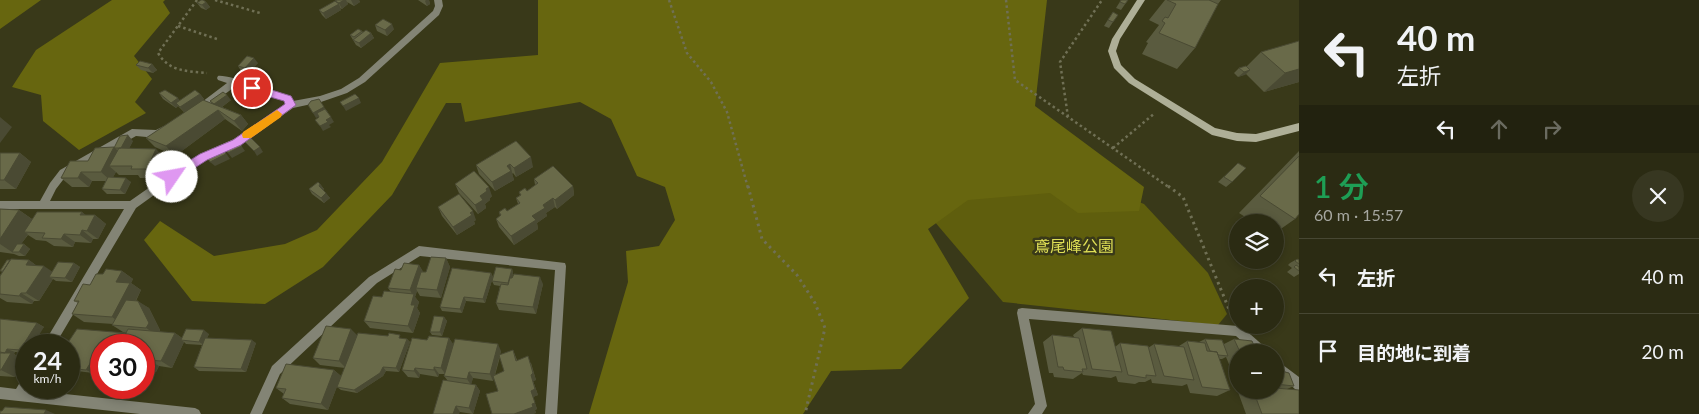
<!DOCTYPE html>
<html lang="ja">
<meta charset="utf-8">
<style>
:root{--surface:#2b2b13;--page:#373721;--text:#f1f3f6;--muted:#a6a7a0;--line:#474733}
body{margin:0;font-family:Lato,"Noto Sans JP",sans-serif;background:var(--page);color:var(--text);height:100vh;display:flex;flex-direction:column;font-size:19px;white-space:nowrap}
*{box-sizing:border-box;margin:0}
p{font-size:16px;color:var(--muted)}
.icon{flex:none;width:28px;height:28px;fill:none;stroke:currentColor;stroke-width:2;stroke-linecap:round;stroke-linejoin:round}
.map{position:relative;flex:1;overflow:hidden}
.panel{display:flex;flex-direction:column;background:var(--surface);width:400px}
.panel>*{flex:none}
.guide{background:#2b2b13;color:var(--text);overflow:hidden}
.fabs{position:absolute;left:1229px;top:214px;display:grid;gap:10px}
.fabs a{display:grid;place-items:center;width:55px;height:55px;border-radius:50%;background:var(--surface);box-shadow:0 2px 8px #0003,0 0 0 1px var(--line);font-size:25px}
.speed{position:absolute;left:15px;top:334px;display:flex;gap:10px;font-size:25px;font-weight:700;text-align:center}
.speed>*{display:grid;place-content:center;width:65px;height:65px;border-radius:50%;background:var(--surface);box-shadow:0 2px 8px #0003,0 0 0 1px var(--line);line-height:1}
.speed small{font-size:12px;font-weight:400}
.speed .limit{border:8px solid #d22;background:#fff;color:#111}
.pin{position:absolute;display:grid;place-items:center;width:42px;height:42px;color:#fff;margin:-21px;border:2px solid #fff;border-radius:50%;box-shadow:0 1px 5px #0007}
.me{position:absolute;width:55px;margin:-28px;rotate:57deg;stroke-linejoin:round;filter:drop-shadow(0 0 4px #0008)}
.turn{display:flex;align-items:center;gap:18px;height:105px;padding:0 15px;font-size:22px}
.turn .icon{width:65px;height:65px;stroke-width:2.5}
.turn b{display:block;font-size:35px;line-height:42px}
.lanes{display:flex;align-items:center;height:48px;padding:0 15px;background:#0003;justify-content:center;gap:25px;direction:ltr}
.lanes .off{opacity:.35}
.round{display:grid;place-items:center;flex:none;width:52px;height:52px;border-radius:26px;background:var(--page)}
.summary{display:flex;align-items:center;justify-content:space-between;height:85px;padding:0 15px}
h1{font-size:30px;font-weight:600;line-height:38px;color:#1e9e55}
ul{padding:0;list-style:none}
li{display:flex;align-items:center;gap:15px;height:75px;padding:0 15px;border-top:1px solid var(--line)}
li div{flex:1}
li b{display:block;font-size:19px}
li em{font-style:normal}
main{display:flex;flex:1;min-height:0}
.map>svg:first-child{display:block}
.green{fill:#5f5e0d}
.forest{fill:#67660f}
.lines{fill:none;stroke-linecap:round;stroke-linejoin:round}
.path-far1{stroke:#707055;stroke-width:2.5;stroke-dasharray:2.5 3;stroke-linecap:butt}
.path{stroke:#707055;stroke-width:3;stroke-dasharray:2.5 4;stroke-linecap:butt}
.street{fill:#838475;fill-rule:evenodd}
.secondary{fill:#aeaf97;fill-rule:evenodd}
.wall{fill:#5a5b3f;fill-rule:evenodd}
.shaded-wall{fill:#4a4a33}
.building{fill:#696a49;stroke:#4a4a33}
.route{fill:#df98f1;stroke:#91639d}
.slow{fill:#f59e0b}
.labels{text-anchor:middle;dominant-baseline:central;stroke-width:5;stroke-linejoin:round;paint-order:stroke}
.park-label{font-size:16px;fill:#dfdf55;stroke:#393919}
</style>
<main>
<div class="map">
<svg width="1299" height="414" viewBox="0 0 1299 414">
<rect width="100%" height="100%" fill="#393919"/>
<path class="green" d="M1082,180L1144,204L1208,273L1227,314L1218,325L1003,302L934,221V191Z"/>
<path class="forest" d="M0,0H41L0,29Z
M112,0H165L163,2L170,13L134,56L152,79L135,102L146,113L79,150L43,121L41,95L12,87L36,50Z
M538,0H1047L1035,106L1144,187L1139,211L1078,213L1050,193L968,200L928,229L969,298L901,369L831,371L803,414H589L628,282L626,251L659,246L675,220L665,187L637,176L611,119L580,102L465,122L461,103H446L392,195L323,267L265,304L192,301L144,240L160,221L214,256L285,244L317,230L382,162L440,63L538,55Z"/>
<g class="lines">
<path class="path-far1" d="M197,0L158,53C169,72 188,71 207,73
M215,0L260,13
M669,0L687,53L711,82L727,112L748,188
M1006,0L1015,80L1170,188
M178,26L217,39
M1068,117L1060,62L1102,0
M1113,148L1155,113"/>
<path class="path" d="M748,186L762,239L797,275L815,303L825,328L805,414
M1168,186L1183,197L1231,314"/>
<path class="street" d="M434,0H442L443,6L439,15L365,82L347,93L321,102L293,108L240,145L206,160L186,172L136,208L55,345H43L124,209H0V201H40L50,183L60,170L132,129L156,130L164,126L167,127L169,130L167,133L157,138L136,136L66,176L56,189L50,201H130L180,166L200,154L234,139L286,104L284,101L236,86L200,112H194L192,110L194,108L227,83L218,80L217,78L218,76C227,74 277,92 290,97L293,101L320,96L341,89L359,78L433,11L435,6Z
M419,246L565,263L566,266L557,414H545L555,270L420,256L377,283L280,374L262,414H250L272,366L369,277Z
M1022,308L1238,326L1242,327L1266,348L1268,352H1254L1236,336L1029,319L1047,406L1042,414H1028L1035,404L1017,313L1018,309Z
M1275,359L1299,377V391L1295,389L1275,371Z
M26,377V388H30L28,390L195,408L199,410L201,414H140L0,399V387L16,389L22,379Z"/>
<path class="secondary" d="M1137,0H1145L1120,39L1116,51L1121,65L1135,79L1215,128L1237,133L1256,134L1299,123V131L1256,142L1237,141L1212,135L1129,83L1114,68L1108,51L1112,39Z"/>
</g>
<path class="wall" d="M337,0H346L348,4L342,9L340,8L341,10L326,19L322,15L319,10L336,2L335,1Z
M346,0H359L360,2L354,6L347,2Z
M418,0H429L430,4L427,6Z
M1121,0H1128L1121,10L1116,8Z
M1165,0H1221L1218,4L1195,48L1177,69L1142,54L1148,43L1146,42L1159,25L1149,20Z
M206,2L210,7L206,10L201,8L197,3Z
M1109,18L1113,22L1109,28L1104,26Z
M375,25L394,29L387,36L377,31Z
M362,31L363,32L371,33L374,38L361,48L356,45L350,35Z
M1261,52L1299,82L1264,92L1246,74L1238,77L1234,73L1239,68L1247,66Z
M258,63L248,73L241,71L238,66Z
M152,64L157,70L153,73L141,70L136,65Z
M159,93L180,101L200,94L204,99L184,112L178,106L176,108L163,99Z
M231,100L222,107L241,115L248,124L242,131L225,119L175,156L155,147L146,138L211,103L210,101Z
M133,141L129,148L165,158L156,178H140L138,175H119L116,172L113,177L131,182L125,194H107L102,189L106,181H92L89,187H72L61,178L88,161L114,148Z
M516,141L533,167L516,177L513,173L512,174L514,180L495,191L479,174L476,165Z
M1299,151V214L1295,219L1275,233V222H1253L1239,213Z
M0,153H20L31,162L16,189H0Z
M1238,163L1232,182L1226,187L1218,182Z
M534,179L573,186L574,195L557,209L555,207L546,213L547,216L537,223L538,229L514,245L499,227L496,219L500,216L499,212L507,211L518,204L516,198L520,195L519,192L527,191L535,185Z
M320,184L324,189L323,190L330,198L324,203L312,194L309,189Z
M455,184L492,196L490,198V200L485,204L486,208L478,214L459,193Z
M438,207L476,220L474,221L475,224L457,235L442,216Z
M0,209L19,210L32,219L82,212L85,215H95L106,224L98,239H93L91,243L75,242L73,247L54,246L46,241L36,240L28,235L21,244H24L30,249L25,256H19L14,254L0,252Z
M446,258L450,267L441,298L420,296L417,291L415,297L419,302L417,308L420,313L413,333L370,328L364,321L382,297L391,292L388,288L401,270L419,265L423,272H426Z
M1297,259L1299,260V274L1294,277L1287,272L1292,268L1288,265L1290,263Z
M29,260L37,266L52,272L74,263L80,267L72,282L56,281L53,279L39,301H34L32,304L7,302L0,298V276L2,272L0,270Z
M512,269L513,273L512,278L543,284L536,314L499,310L496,303L500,286L494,285L492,281Z
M122,271L133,279L131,283L141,290L136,301L149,308L160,330L159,332L175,333L182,338L209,334L207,338L256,343L246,372L199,371L194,367L202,345L186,344L184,342L172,368L159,366L156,372L144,371V372V345H101V360H100L93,373L69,370V341L126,333L123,332L112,325L113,324L84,322L72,314L78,303L74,301L90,285L103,274Z
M491,273L493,277L485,303L466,301L462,313L442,311L440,307Z
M444,317L447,321L442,336L432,335L430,332Z
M0,319L37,323L44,327L26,345V353L15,352L14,354L24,360L15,377L0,376Z
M1082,328L1115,347L1120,343L1148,348L1154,344L1179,346L1187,341L1199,342L1205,339L1224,344L1234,339L1257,352H1260H1238V386L1226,357L1222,359H1219L1230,390L1217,396L1190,393L1187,384L1182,386L1152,383L1151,379L1145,382H1139L1135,384L1118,382L1116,376L1111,378L1083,375L1082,373L1073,379L1054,377L1053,373H1049L1043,342L1052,335L1074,337L1073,335Z
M357,336L407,339L410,342L399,372L386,371L383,376L357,393L341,390L337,387L345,368L320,365L313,358Z
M449,338L453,345L501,351L500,355L513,350L517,360L531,363L536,380L533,381L538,395L533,397L537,409L535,410L536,413L532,414H492L498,391L494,378L493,381L473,378L471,384L476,385L480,391L473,414L460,412L433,414L448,381L444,376L445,374H439L438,377L420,374L419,378L408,377L402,370L427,340ZM500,357L504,371L495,375Z
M1275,367L1285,372L1294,386L1287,389L1299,414H1246L1238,392L1242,390H1275Z
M334,370L341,376L328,410L290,404L282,398L284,394L276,388Z"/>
<path class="shaded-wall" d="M344,0H346L348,4L342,9L339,3Z
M351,0H359L360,2L354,6Z
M426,0H429L430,4L427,6L425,1Z
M206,2L210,7L206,10L202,5Z
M339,4L341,10L326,19L323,13Z
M392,24L394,29L387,36L385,30Z
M371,33L374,38L361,48L359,43Z
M254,58L258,63L248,73L245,68Z
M152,64L157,70L153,73L148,68Z
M1299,69V82L1264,92L1285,73Z
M1250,70L1245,75L1238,77L1244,72Z
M200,94L204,99L184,112L180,107Z
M227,95L231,100L218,110L214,104Z
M178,98L182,103H176L178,106L176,108L171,103Z
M359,98L361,103L346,111L343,106Z
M324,107L328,112L316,118L313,113Z
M218,110L225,119L175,156L166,146Z
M241,115L248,124L242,131L234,121Z
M0,117L12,127L0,143Z
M331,117L334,122L329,125L331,127L323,131L320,126L326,120Z
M128,135L133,141L127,153L121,148Z
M238,141L245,151L232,158L228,153Z
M114,147L124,157L109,166L116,172L111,181L101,172Z
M260,147L263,152L257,156L254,151Z
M156,149L165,158L156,178L147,169Z
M223,149L230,159L215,166L210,162Z
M20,153L31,162L16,189L4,180Z
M531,157L533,167L516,177L514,168Z
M510,164L514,180L495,191L492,182L507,166Z
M81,172L92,181L89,187L78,178Z
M126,178L131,182L125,194L120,190Z
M320,184L324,189L322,190L319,186Z
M573,186L574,195L557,209L555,200Z
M489,187L492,196L490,198V200L485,204L486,208L478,214L475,205L480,196L486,189Z
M326,193L330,198L324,203L321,198Z
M553,198L555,207L546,213L547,216L537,223L538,229L514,245L511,236L543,205Z
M19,210L36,222L24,232L28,234L16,252H12L0,244V239Z
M473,211L476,220L474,221L475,224L457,235L453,227Z
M82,212L92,220L95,215L106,224L98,239L87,231L80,215Z
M82,230L93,239L91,243L80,235Z
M64,234L75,242L73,247L61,239Z
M24,244L30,249L25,256L19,252Z
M446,258L450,267L441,298L437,290Z
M29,260L41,269L26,265Z
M74,263L80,267L72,282L65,278Z
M419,265L424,273L416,288L417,291L415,297L419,302L417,308L420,313L413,333L408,326L411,305L413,296L410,290Z
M44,266L56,274L49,277L53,279L39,301L26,293Z
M512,269L513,273L510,288L508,283Z
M122,271L133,279L131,283L141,290L123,325L112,317L116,282Z
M491,273L493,277L485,303L483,299Z
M540,277L543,284L536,314L533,307Z
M21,293L34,301L32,304L19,296Z
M464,297L466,301L462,313L460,309Z
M138,301L149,308L160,330L157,335L146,328Z
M444,317L447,321L442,336L440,332Z
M37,323L44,327L33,345H26V353L20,350Z
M351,329L358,336L346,368L339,361Z
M204,330L209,334L204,345L199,342Z
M175,333L185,340H181L184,342L172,368L161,361Z
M449,338L454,345L446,375L441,368Z
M407,339L410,342L399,372L396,368Z
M252,340L256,343L246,372L241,369Z
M498,344L501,351L493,381L490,374Z
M7,349L15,352L14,354L24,360L15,377L1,370L5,353Z
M528,356L536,380L533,381L538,395L533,397L537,409L535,410L536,413L532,414H514L531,391V375Z
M94,357L100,360L93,373L86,370Z
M148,360L159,366L156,372L145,365Z
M383,367L386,371L383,376L357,393L354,390Z
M434,367L439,374L438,377L434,370Z
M415,368L420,374L419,378L414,371Z
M334,370L341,376L328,410L321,404Z
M469,372L473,378L471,385L467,379Z
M476,385L480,391L473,414L469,408Z
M456,406L460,412L459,414H453Z
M46,410L55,414H44Z"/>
<path class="building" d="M201,0H203L206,2L202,5L197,3Z
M337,0H344L339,3L335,1Z
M1121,0H1128L1125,4L1120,2Z
M1167,0H1209L1218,4L1195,48L1159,33L1165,23L1162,21L1165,17L1168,18L1176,4Z
M335,1L339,4L323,13L319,10Z
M1113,12L1118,15L1113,22L1108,20Z
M383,19L392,24L385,30L375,25Z
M358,29L362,31L354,37L350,35Z
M366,30L371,33L359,43L353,40Z
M1299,41V69L1285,73L1261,52Z
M247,56L254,58L245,68L238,66Z
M140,61L152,64L148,68L136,65Z
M1246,66L1250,70L1244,72L1239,68Z
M165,90L178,98L171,103L159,93Z
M195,90L200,94L180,107L176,103Z
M223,92L227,95L214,104L210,101Z
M355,94L359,98L343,106L340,102Z
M319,99L324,107L313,113L308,105L311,101Z
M203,100L241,115L234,121L218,110L166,146L146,138Z
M325,109L331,117L326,120L328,122L320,126L315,120L319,117L317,113Z
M128,135L121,148H114L120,136Z
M250,137L260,147L254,151L244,141Z
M238,141L242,146L228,153L225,148Z
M516,141L531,157L514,168L510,164L507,166L511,171L492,182L476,165Z
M114,147L101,172H81L78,178H61L70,161H88L95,148Z
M119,148L156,149L147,169H131L132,166H109Z
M223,149L226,154L210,162L207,157Z
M0,153H20L4,180H0Z
M1299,156V214L1295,219L1260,196Z
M1238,163L1246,168L1232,182L1224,177Z
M553,166L573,186L555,200L553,198L543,205L545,208L532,216L536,220L511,236L496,219L501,215L499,212L505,208L507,211L520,203L516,198L521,195L519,192L525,188L527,191L538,183L534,179Z
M474,171L489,187L486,189L487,191L480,196L483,200L475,205L455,184Z
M108,177L126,178L120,190L102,189Z
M318,182L320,184L319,186L326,193L321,198L309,189Z
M459,194L473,211L470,213L472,215L453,227L438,207Z
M0,209L19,210L0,239Z
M37,212H82L80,215H95L87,231L82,230L80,235L64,234L61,239L42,238L45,233L24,232Z
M17,244H24L19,252H12Z
M431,257L446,258L437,290L416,288L421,272H426Z
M11,259L29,260L26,265L44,266L26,293H21L19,296L0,294V276Z
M1297,259L1299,260V264L1295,261Z
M7,260H10L3,271H0Z
M58,262L74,263L65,278L49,277Z
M404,263L419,265L410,290L388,288L395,269L401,270Z
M1296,265L1299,267V271L1294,267Z
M496,267L512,269L508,283L492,281Z
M452,268L491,273L483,299L464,297L460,309L440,307Z
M106,269L122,271L116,282L130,283L112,317L72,314L79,301H74L83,284L90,285L96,274H103Z
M514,274L540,277L533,307L496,303L501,284L508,285L510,278H512Z
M384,291L414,294L411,305H415L408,326L364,321L373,296L382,297Z
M126,300L138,301L149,323L146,328L112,325Z
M434,316L444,317L440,332H430Z
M0,319L37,323L20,350L7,349L5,353L0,352Z
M326,326L351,329L339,361L313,358Z
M1082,328L1111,331L1122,372L1092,369Z
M77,329L126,333L120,345H101V358L94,357L86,370L69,368V345H63L66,341H69Z
M128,329L175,333L161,361L148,360L145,365H144V345H120Z
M186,329L204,330L199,342L181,340Z
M358,333L388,336L389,333L400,335L399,338L407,339L396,368L383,367L380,373L354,390L337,387Z
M1052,335L1079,338L1087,369H1082L1083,372L1064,370L1063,367H1058Z
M429,336L449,338L441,368L434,367V370L415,368L414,371L402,370L412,338L427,340Z
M205,338L252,340L241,369L194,367Z
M455,339L498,344L490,374L469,372L467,379L444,376Z
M1205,339L1222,340L1228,356L1218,355L1217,352L1210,351Z
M1234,339L1252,341L1257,352H1260H1240Z
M1187,341L1205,343L1207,351L1217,352L1230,390L1202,387Z
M1120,343L1148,346L1156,376L1146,375V378L1128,375Z
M1154,344L1184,347L1194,380L1164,376Z
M513,350L516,361L528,356L533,373L531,375L535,389L531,391L535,403L532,404L533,407L514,414H492L486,394L498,391L493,376L504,371L499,355Z
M0,353H11L1,370H0Z
M286,364L334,370L321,404L282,398L286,389L276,388Z
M1275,367H1283L1285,372L1289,373L1294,386L1275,384Z
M443,380L476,385L469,408L456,406L453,414H433Z
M1275,388L1299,390V414H1262L1253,390H1275Z
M5,407L46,410L44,414H0V411H2Z"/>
<path class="route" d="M252,84L291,96L296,105L241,145L207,160L176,180H168L166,177L168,174L200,154L233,140L285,104L284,101L249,91V85Z"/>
<path class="slow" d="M277,110L282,114L281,117L251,138H243L242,135L243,132Z"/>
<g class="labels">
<g class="park-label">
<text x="1074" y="245">鳶尾峰公園</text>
</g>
</g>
</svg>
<div class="fabs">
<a><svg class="icon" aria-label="layers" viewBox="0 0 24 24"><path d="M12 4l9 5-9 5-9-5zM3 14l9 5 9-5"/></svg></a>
<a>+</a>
<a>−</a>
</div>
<div class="speed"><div>24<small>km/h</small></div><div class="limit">30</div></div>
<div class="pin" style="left:252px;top:88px;background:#d93025"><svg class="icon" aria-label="arrive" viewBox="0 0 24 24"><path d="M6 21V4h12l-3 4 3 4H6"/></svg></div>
<svg class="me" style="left:172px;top:177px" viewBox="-20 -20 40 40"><circle r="19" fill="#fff"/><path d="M0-13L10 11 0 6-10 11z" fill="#df98f1"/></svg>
</div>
<section class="panel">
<div class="guide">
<div class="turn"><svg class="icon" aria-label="left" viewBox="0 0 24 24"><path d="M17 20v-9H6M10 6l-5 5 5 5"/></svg><div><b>40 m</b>左折</div></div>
<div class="lanes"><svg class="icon" aria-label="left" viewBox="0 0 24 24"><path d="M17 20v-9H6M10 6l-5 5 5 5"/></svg><svg class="icon off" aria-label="ahead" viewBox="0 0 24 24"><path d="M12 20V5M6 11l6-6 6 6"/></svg><svg class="icon off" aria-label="right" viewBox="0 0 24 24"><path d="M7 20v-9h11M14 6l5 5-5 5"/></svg></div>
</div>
<div class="summary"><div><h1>1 分</h1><p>60 m · 15:57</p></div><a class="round"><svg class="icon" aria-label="close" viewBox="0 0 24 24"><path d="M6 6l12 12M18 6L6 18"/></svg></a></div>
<ul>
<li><svg class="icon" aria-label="left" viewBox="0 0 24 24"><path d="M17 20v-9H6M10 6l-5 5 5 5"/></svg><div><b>左折</b></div><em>40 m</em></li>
<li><svg class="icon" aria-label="arrive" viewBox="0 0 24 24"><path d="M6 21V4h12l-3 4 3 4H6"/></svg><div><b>目的地に到着</b></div><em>20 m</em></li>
</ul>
</section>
</main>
